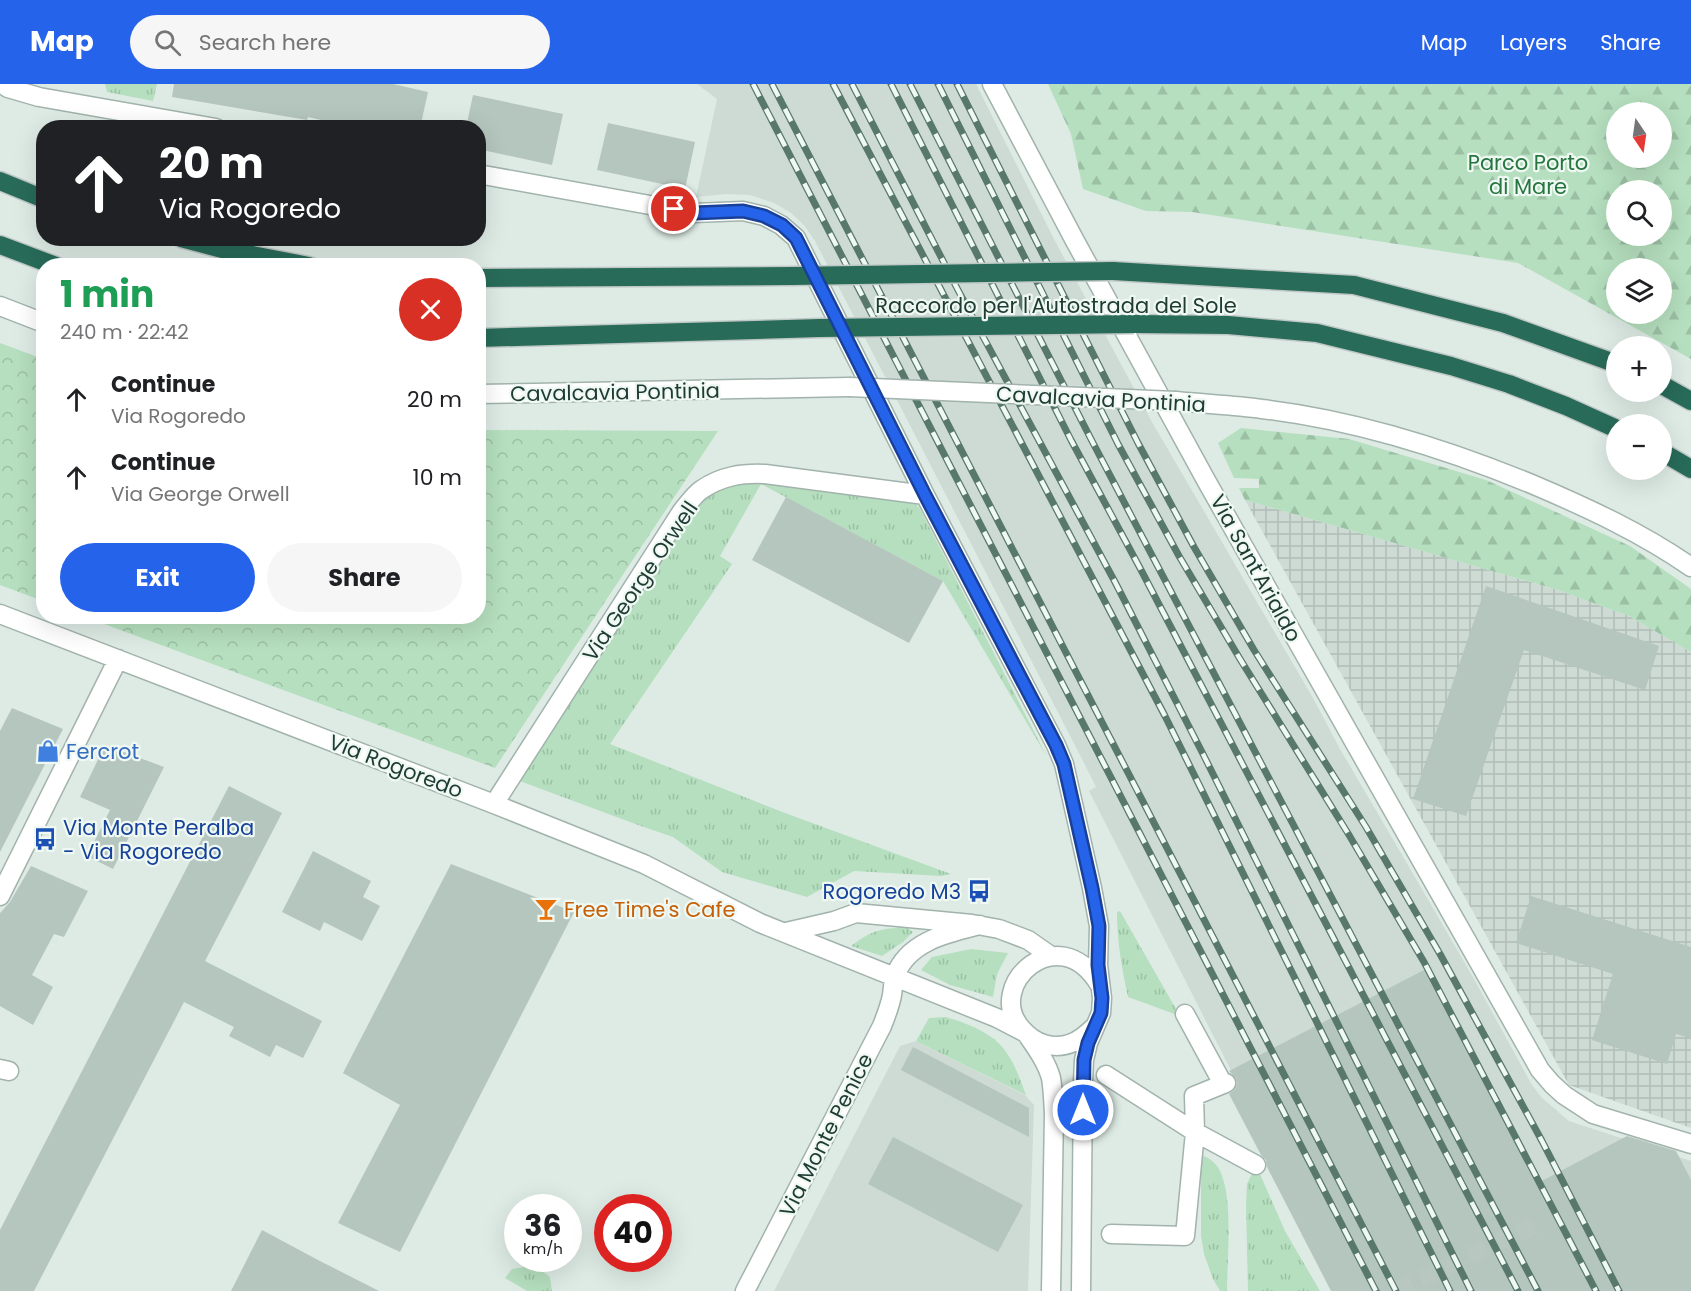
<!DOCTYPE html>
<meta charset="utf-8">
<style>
:root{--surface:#fff;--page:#f6f6f6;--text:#202124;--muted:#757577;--accent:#2563eb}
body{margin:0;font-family:Poppins,sans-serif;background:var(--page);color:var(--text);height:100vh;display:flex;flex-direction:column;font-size:22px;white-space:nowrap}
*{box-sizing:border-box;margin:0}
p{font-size:20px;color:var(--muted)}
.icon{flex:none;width:33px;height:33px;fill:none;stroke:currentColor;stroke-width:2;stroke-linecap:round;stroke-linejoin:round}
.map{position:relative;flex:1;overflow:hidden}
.side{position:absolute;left:36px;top:174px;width:450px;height:366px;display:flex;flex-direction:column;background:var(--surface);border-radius:24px;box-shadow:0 6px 24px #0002}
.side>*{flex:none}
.top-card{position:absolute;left:36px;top:36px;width:450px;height:126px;border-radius:24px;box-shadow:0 6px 24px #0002;background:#202124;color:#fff;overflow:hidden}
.needle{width:39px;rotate:167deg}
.controls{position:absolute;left:1606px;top:18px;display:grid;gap:12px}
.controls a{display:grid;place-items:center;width:66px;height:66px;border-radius:50%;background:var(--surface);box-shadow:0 6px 24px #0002;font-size:30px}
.speed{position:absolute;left:504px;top:1110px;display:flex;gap:12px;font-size:30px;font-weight:700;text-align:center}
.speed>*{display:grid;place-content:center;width:78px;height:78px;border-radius:50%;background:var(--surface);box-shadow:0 6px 24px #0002;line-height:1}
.speed small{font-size:15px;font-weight:400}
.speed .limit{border:9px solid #d22;background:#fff;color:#111}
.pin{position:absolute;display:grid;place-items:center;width:51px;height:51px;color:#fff;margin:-26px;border:3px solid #fff;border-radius:50%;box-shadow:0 2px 6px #0007}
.me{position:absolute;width:66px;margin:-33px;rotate:0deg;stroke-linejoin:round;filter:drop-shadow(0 0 4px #0008)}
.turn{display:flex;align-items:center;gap:21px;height:126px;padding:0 24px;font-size:27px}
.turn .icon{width:78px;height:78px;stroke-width:2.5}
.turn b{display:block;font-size:42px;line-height:51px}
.round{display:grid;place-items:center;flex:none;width:63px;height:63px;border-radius:32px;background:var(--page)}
.summary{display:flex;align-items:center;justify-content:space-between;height:102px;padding:0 24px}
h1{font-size:36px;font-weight:700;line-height:45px;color:#1e9e55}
.action{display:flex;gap:12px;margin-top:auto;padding:12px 24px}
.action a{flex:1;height:69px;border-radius:36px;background:var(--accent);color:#fff;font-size:24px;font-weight:700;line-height:69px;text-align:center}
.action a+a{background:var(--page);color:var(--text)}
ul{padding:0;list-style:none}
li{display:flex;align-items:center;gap:18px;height:78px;padding:0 24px}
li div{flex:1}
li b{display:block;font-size:22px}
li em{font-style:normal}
header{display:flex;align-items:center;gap:36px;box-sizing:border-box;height:84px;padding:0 30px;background:var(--accent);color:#fff}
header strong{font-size:28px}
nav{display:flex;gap:33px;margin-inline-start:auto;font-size:21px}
.search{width:420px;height:54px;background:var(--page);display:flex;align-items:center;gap:15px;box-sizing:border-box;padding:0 21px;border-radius:33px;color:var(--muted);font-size:22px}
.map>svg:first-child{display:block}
.built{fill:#cddbd4}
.industrial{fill:url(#industrial-grid)}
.grass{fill:url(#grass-tufts)}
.forest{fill:url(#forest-firs);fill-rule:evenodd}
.park{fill:url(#park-crowns)}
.building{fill:#b4c6be}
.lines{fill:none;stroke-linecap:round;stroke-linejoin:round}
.minor-tunnel{stroke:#b8c8c1;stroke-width:18;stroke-dasharray:18 9;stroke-linecap:butt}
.minor-casing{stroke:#a1b3ac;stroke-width:21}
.highway-casing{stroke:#c0c8c6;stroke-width:21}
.minor{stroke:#fff;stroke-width:18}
.highway{stroke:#286b59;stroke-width:18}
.rail-casing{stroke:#58786e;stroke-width:7}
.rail{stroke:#eff8f3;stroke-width:4.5;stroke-dasharray:14;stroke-linecap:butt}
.minor-bridge-casing{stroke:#a1b3ac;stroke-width:21;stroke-linecap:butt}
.highway-bridge-casing{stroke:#c0c8c6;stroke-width:21;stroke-linecap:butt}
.minor-bridge{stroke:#fff;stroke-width:18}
.highway-bridge{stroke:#286b59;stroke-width:18}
.route-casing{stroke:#184099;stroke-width:15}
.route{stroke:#2563eb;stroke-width:10}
.labels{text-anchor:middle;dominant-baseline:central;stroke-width:4.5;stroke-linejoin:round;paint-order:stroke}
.park-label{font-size:21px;fill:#267640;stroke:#eff8f3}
.street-label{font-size:21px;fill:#1e3c33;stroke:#eff8f3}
.shop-label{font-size:21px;fill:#366cbe;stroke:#eff8f3;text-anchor:start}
.transit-label{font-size:21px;fill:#164399;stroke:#eff8f3;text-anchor:start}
.food-label{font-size:21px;fill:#c56008;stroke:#eff8f3;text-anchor:start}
</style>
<header>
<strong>Map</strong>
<div class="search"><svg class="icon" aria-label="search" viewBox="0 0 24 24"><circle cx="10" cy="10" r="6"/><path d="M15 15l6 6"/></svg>Search here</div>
<nav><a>Map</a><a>Layers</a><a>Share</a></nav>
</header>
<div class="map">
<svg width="1691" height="1207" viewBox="0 0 1691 1207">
<defs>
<pattern id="industrial-grid" width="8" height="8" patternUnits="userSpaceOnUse" patternTransform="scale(1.5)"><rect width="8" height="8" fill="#cddbd4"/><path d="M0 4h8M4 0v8" fill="none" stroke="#b0bdb6"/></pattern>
<pattern id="grass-tufts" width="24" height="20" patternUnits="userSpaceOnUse" patternTransform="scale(1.5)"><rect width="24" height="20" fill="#b5dfbe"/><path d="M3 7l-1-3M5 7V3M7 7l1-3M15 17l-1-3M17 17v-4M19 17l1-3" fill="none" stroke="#9bc0a4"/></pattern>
<pattern id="forest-firs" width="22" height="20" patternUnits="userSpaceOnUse" patternTransform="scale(1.5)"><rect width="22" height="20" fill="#b5dfbe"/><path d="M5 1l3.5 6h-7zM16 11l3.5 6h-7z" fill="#9bc0a4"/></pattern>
<pattern id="park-crowns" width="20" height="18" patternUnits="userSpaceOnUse" patternTransform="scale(1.5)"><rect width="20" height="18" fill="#b5dfbe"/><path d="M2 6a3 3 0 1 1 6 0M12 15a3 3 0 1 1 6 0" fill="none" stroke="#9bc0a4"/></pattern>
</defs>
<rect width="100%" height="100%" fill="#deebe5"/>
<path class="built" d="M697,0H976L1055,157L1152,338L1313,614L1340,665L1405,776L1474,895L1532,1001L1542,1014L1569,1037L1691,1077V1207H1343L1089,707L1096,703L1083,677L815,157L804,141L791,129L774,119L750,111L726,110L696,113L717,15Z
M916,957L1025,1011L1034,1021L1028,1207H774L900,962Z"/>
<path class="industrial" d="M1245,416L1555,505L1629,532L1691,568V1044L1569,1001Z"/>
<path class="grass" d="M105,0H157L153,17L107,8Z
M756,397L915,419L920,425L1047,673L943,497L761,400L720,472L732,480L610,660L785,729L951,790L941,792L854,787L807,813L722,788L673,753L638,741L517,696L688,431L710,409L723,402Z
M1120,827L1180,932L1128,913C1122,885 1117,858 1117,828Z
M906,843L913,848L903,858L882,872L851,862C872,846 880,845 906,843Z
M971,865L1008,869L997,890L993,913L950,901L921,886L932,873Z
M946,933C966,939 994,949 1006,968C1015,980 1021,997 1026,1011L916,957L929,934Z
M1201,1071C1208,1073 1215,1078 1219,1085C1234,1113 1227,1174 1227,1207H1220L1213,1195L1204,1170L1201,1152Z
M1256,1081L1285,1147L1320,1207H1248L1246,1122L1247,1100Z
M530,1182L538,1184L550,1193L552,1207H527L505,1194L512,1185Z"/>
<path class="forest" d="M1048,0H1691V275L1518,179L1192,128L1146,127L1083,105L1071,50ZM1617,28H1662V74H1617ZM1617,106H1662V152H1617ZM1617,184H1662V230H1617Z
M1241,344L1349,355L1486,396L1630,462L1691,505V568L1629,532L1555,505L1245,416L1239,404H1259V395L1234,394L1218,359Z"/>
<path class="park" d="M0,259L43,275V517L0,501Z
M479,346L718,347L495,684L85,533L478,532Z"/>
<path class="building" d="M174,0H393L428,8L420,44H357L308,33L307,36L172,13Z
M473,11L563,30L552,81L478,65V44H466Z
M608,39L695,58L685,105L597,86Z
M786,413L943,497L909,559L752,476Z
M1486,502L1659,562L1645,606L1524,566L1466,732L1413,715Z
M12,624L63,645L0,768V647Z
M105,661L164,683L113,785L87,772L110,726L80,713Z
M229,702L282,729L205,877L322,937L303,974L276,961L270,973L229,952L234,943L184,918L34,1207H0V1146Z
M313,767L371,797L363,813L380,822L362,857L324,838L320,847L282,828Z
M451,780L574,828L400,1168L338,1139L400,1021L343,989Z
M31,782L88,807L64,853L54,850L32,891L53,903L33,941L0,922V829L10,818Z
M1531,812L1691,863V954L1676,950L1667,980L1592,956L1613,890L1516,859Z
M1426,885L1538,1099L1627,1052L1676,1067L1691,1096V1207H1331L1267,1083L1266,1076L1261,1071L1229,1010L1234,1006L1237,1000L1236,994L1229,987Z
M913,963L1029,1024V1053L901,986Z
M893,1053L1023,1121L998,1168L868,1100Z
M262,1146L318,1176L379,1207H231Z"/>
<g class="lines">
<path class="minor-tunnel" d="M1396,1207L1535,1141"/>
<g class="minor-casing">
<path id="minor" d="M2,0L8,4L39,13L216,44
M992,0L1075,157L1207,398L1540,986L1552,1000L1564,1011L1593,1030L1691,1060
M478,90L694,129L743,127L764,132L781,141L796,154L925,411L1056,661L1064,680L1092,804L1099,842L1098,881L1102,914L1101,929L1088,959L1084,976L1083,997L1081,1207
M0,222L44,239
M478,310L849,303
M1176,317C1204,320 1234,321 1262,325C1356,336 1447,365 1534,401C1588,424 1642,449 1691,483
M0,530L494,720L644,780L760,839L997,934L1026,949
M494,720L682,427C688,420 694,411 701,406C721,392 742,389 765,390L925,411
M0,812L118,575
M786,848L834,837L856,829L972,840L999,845L1028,856L1051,872
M1185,930L1223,1000
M1093,944C1079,958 1064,966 1044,960C1034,957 1027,951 1021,944C984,902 1058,833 1099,900
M1028,952C1037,965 1047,979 1051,994C1053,1005 1053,1017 1054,1028L1051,1207
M0,985L9,987
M1106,991L1195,1048L1256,1081
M1111,1150L1185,1152L1195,1048L1194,1012L1226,999
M745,1207L882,942C886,932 890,922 892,911C893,905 893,898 895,892C908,857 948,849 980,841"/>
</g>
<g class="highway-casing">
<path id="highway" d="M0,97L44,115
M181,154L226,166L309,182
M0,161L56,182
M1113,187L1354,201L1503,239L1617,280
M478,194L792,192
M1134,240L1228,241L1317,249L1451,282L1509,300L1566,322L1617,345
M478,254L820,244
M1662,301L1691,317
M1662,368L1691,385"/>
</g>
<use href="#minor" class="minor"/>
<use href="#highway" class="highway"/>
<g class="rail-casing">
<path id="rail" d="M753,0L1376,1207
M772,0L1396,1207
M833,0L1165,632L1450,1207
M852,0L958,206L1115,498L1203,670L1471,1207
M891,0L1071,356L1140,484L1518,1207
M910,0L1092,357L1538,1207
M938,0L1118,360L1179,472L1240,575L1349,751L1424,878L1596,1207
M957,0L1138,359L1194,463L1254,566L1366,743L1440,870L1542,1057L1619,1207"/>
</g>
<use href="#rail" class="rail"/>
<g class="minor-bridge-casing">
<path id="minor-bridge" d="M849,303L1176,317"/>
</g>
<g class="highway-bridge-casing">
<path id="highway-bridge" d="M792,192L1113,187
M820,244L1134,240"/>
</g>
<use href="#minor-bridge" class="minor-bridge"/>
<use href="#highway-bridge" class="highway-bridge"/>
</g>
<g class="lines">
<g class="route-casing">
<path id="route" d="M674,125L694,129L743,127L764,132L782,141L796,154L925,411L1056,661L1064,680L1092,804L1099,842L1098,881L1102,914L1101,929L1088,959L1084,976L1083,1026"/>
</g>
<use href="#route" class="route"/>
</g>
<defs>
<g id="shop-bare" transform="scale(1.8)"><path d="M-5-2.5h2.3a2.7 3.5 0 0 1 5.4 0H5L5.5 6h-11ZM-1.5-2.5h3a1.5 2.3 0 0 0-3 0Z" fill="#3f7fe0" stroke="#eff8f3" stroke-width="2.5" paint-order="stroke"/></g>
<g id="bus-bare" transform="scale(1.8)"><path d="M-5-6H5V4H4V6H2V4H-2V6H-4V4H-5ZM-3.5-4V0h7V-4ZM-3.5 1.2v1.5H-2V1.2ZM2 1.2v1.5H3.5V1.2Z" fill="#1a4fb4" stroke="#eff8f3" stroke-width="2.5" paint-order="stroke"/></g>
<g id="bar-bare" transform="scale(1.8)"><path d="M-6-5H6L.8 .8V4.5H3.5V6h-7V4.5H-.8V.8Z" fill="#e8710a" stroke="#eff8f3" stroke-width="2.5" paint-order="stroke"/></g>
</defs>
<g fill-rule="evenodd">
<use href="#shop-bare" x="48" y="667"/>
<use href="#bus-bare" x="45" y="755"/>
<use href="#bus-bare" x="979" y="807"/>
<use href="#bar-bare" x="546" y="825"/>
</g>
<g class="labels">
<g class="park-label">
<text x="1528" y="78">Parco Porto<tspan x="1528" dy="24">di Mare</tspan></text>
</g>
<g class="street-label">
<text x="1056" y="221">Raccordo per l'Autostrada del Sole</text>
<text transform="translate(615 308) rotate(-1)">Cavalcavia Pontinia</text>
<text transform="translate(1101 315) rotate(3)">Cavalcavia Pontinia</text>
<text transform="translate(1256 484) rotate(61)">Via Sant'Arialdo</text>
<text transform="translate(640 497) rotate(-56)">Via George Orwell</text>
<text transform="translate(396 682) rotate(21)">Via Rogoredo</text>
<text transform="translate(826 1051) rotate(-63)">Via Monte Penice</text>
</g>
<g class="shop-label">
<text x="66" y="667">Fercrot</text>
</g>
<g class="transit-label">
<text x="63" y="743">Via Monte Peralba<tspan x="63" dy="24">- Via Rogoredo</tspan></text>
<text x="961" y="807" text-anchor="end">Rogoredo M3</text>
</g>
<g class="food-label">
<text x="564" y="825">Free Time's Cafe</text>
</g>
</g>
</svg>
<div class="controls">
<a><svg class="needle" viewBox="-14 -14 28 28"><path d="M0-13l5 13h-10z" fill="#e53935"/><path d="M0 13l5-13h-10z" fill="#757577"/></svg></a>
<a><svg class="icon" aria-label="search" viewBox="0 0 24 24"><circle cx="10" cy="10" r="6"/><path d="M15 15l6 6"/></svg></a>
<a><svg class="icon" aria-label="layers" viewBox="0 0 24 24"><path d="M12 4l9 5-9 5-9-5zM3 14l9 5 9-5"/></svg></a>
<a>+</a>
<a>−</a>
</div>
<div class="speed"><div>36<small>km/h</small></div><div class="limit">40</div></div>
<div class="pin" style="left:674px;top:125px;background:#d93025"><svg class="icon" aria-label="arrive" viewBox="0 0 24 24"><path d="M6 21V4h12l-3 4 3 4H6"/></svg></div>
<svg class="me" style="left:1083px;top:1026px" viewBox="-20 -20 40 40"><circle r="17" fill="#2563eb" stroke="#fff" stroke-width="3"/><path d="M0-11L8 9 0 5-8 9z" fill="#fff"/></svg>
<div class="top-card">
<div class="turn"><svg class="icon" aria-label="ahead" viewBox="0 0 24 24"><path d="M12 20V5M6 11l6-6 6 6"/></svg><div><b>20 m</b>Via Rogoredo</div></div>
</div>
<section class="side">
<div class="summary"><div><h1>1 min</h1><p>240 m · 22:42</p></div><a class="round" style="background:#d93025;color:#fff"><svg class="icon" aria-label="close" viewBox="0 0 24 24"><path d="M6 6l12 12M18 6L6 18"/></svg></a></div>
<ul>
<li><svg class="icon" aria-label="ahead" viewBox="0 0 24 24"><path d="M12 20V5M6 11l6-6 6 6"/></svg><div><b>Continue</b><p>Via Rogoredo</p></div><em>20 m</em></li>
<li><svg class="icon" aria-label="ahead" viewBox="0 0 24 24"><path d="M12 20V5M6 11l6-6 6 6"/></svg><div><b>Continue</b><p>Via George Orwell</p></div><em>10 m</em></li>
</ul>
<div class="action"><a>Exit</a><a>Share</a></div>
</section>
</div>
